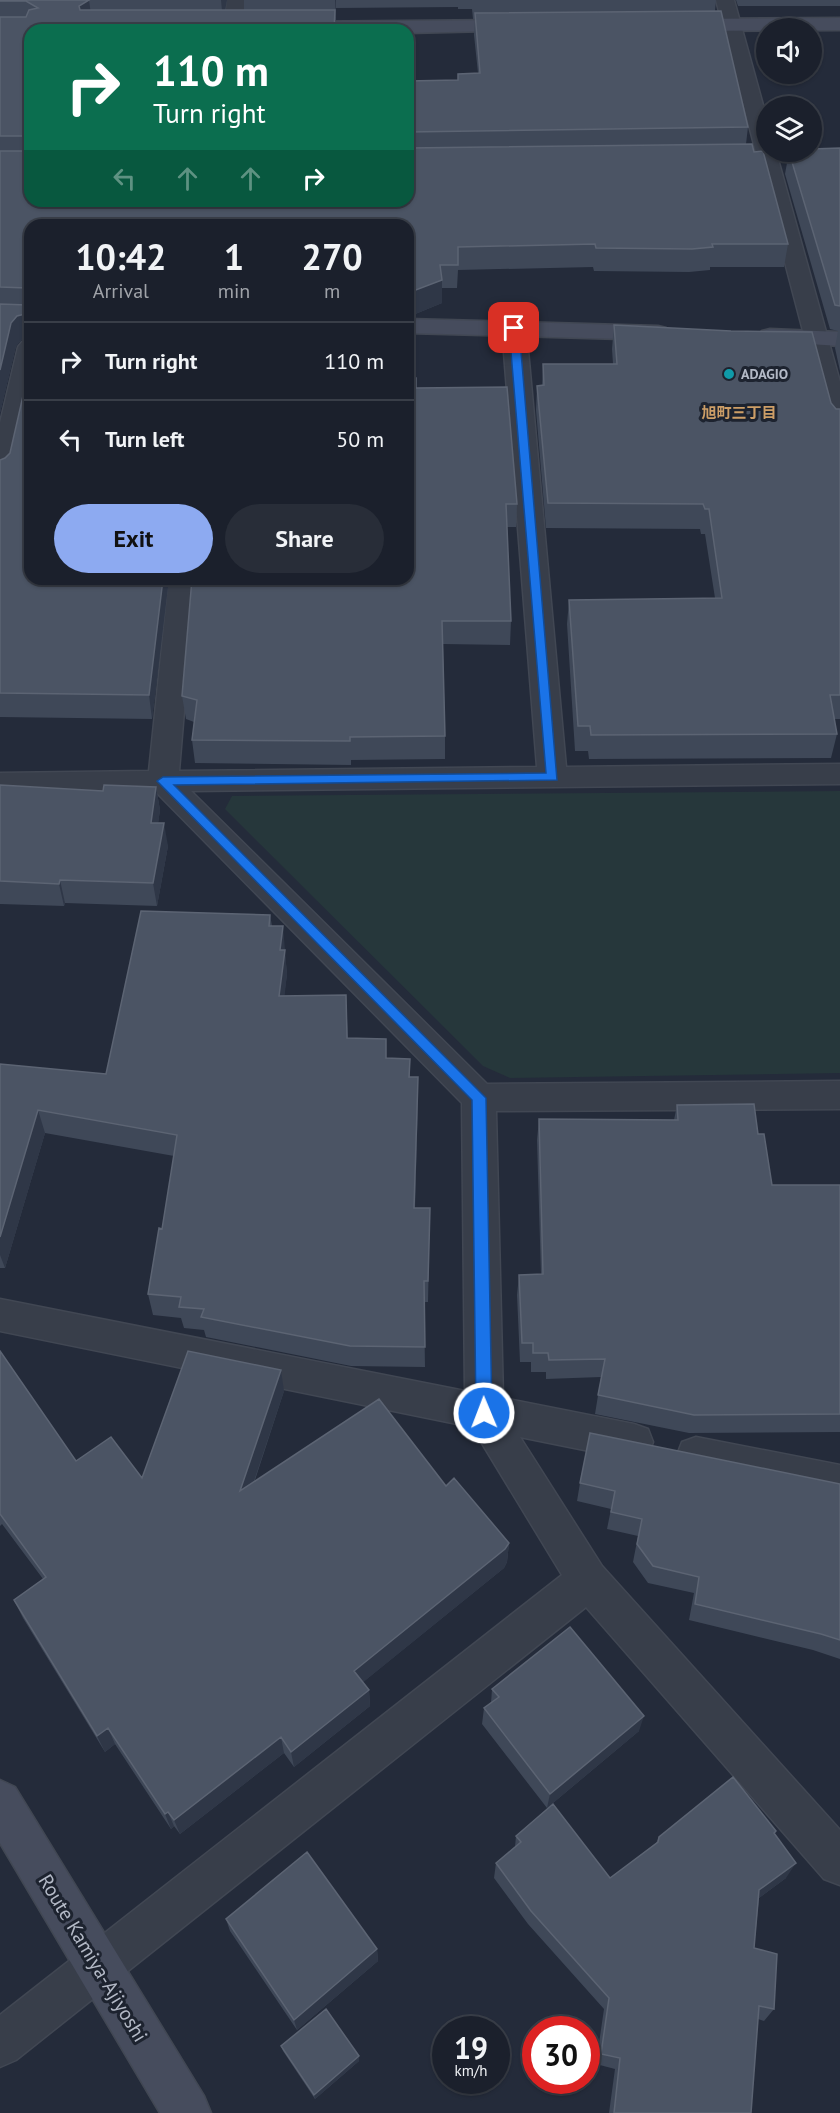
<!DOCTYPE html>
<meta charset="utf-8">
<style>
:root{--surface:#1b202c;--page:#282d38;--text:#f1f3f6;--muted:#a0a3a9;--line:#393e48;--accent:#8daaf1}
body{margin:0;font-family:"PT Sans","Noto Sans JP",sans-serif;background:var(--page);color:var(--text);height:100vh;display:flex;flex-direction:column;font-size:22px;white-space:nowrap}
*{box-sizing:border-box;margin:0}
p{font-size:20px;color:var(--muted)}
.icon{flex:none;width:33px;height:33px;fill:none;stroke:currentColor;stroke-width:2;stroke-linecap:round;stroke-linejoin:round}
.map{position:relative;flex:1;overflow:hidden}
.details{position:absolute;left:24px;top:219px;width:390px;height:366px;display:flex;flex-direction:column;background:var(--surface);border-radius:18px;box-shadow:0 2px 4px #0004,0 0 0 2px var(--line)}
.details>*{flex:none}
.top-card{position:absolute;left:24px;top:24px;width:390px;height:183px;border-radius:18px;box-shadow:0 2px 4px #0004,0 0 0 2px var(--line);background:#0b6e4f;color:#fff;overflow:hidden}
.fabs{position:absolute;left:756px;top:18px;display:grid;gap:12px}
.fabs a{display:grid;place-items:center;width:66px;height:66px;border-radius:50%;background:var(--surface);box-shadow:0 2px 4px #0004,0 0 0 2px var(--line);font-size:30px}
.speed{position:absolute;left:432px;top:2016px;display:flex;gap:12px;font-size:30px;font-weight:700;text-align:center}
.speed>*{display:grid;place-content:center;width:78px;height:78px;border-radius:50%;background:var(--surface);box-shadow:0 2px 4px #0004,0 0 0 2px var(--line);line-height:1}
.speed small{font-size:15px;font-weight:400}
.speed .limit{border:9px solid #d22;background:#fff;color:#111}
.pin{position:absolute;display:grid;place-items:center;width:51px;height:51px;color:#fff;margin:-26px;border-radius:12px;box-shadow:0 3px 9px #0006}
.me{position:absolute;width:66px;margin:-33px;rotate:359deg;stroke-linejoin:round;filter:drop-shadow(0 0 4px #0008)}
.turn{display:flex;align-items:center;gap:21px;height:126px;padding:0 30px;font-size:27px}
.turn .icon{width:78px;height:78px;stroke-width:2.5}
.turn b{display:block;font-size:42px;line-height:51px}
.lanes{display:flex;align-items:center;height:57px;padding:0 30px;background:#0003;justify-content:center;gap:30px;direction:ltr}
.lanes .off{opacity:.35}
.eta{display:flex;justify-content:space-evenly;align-items:center;height:102px;text-align:center}
.eta b{font-size:36px;font-weight:700;line-height:42px}
.action{display:flex;gap:12px;margin-top:auto;padding:12px 30px}
.action a{flex:1;height:69px;border-radius:36px;background:var(--accent);color:#111;font-size:24px;font-weight:700;line-height:69px;text-align:center}
.action a+a{background:var(--page);color:var(--text)}
ul{padding:0;list-style:none}
li{display:flex;align-items:center;gap:18px;height:78px;padding:0 30px;border-top:2px solid var(--line)}
li div{flex:1}
li b{display:block;font-size:22px}
li em{font-style:normal}
.map>svg:first-child{display:block}
.green{fill:#26373b}
.lines{fill:none;stroke-linecap:round;stroke-linejoin:round}
.street-casing{stroke:#414753;stroke-width:3}
.secondary-casing{stroke:#414753;stroke-width:3}
.street{fill:#383e4a;fill-rule:evenodd}
.secondary{fill:#464c5d;fill-rule:evenodd}
.wall{fill:#3f4858;fill-rule:evenodd}
.shaded-wall{fill:#2f3747}
.building{fill:#4b5464;stroke:#5c6473;stroke-width:1.5}
.route{fill:#1a73e8;stroke:#114b97;stroke-width:1.5}
.culture-dot{fill:#0f9aa8;stroke:#1d232f;stroke-width:2}
.labels{text-anchor:middle;dominant-baseline:central;stroke-width:6;stroke-linejoin:round;paint-order:stroke}
.far-poi-label{font-size:14px;font-weight:bold;fill:#b3b9c6;stroke:#1d232f;text-anchor:start}
.far-neighbourhood-label{font-size:15px;font-weight:bold;fill:#cd9e67;stroke:#1d232f}
.near-street-label{font-size:20px;fill:#b3b9c6;stroke:#1d232f}
</style>
<div class="map">
<svg width="840" height="2113" viewBox="0 0 840 2113">
<rect width="100%" height="100%" fill="#242b3a"/>
<path class="green" d="M840,791V1073L510,1078L483,1066L225,809L232,796Z"/>
<g class="lines">
<g class="street-casing">
<path id="street" d="M227,0H245L242,30H224Z
M716,0H734L766,116V152H776L840,382V433L831,431L828,426Z
M206,201H228L226,225H204Z
M514,321L522,323L526,328L566,767L840,764V784L191,791L487,1084L840,1081V1109L496,1111L503,1398L634,1424L648,1429L653,1442L648,1455L634,1460L520,1437L602,1566L840,1830V1885L824,1879L586,1607L16,2060L0,2067V2015L562,1575L472,1427L0,1331V1299L465,1391L462,1103L156,792L0,793V773L149,771L169,579H195L179,771L537,767L502,328L506,323Z
M30,340V398L13,475L9,480L0,483V423L18,347L22,342Z
M696,1437L840,1465V1501L696,1473L682,1468L677,1455L682,1442Z"/>
</g>
<g class="secondary-casing">
<path id="secondary" d="M840,18V30L678,31L669,25L678,19Z
M519,20L526,22L528,26L526,30L408,33V30L282,28L291,22Z
M408,319L658,326L666,328L670,333L666,338L658,340L408,333Z
M770,329L840,332V346L762,341L758,336L762,331Z
M0,1780L15,1787L204,2096L211,2113H160L0,1843Z"/>
</g>
<use href="#street" class="street"/>
<use href="#secondary" class="secondary"/>
</g>
<path class="wall" d="M0,0H227L225,10H244V0H716L715,11L748,127L746,144L754,152L788,244L784,267H710V270L689,272L594,271L593,267L458,270L457,288H442V303L408,317V225H30L169,579L152,719L0,717V460L5,458L10,453L28,374V338L21,340L16,346L0,413ZM458,7V9H472L473,19H475L474,35L478,73L458,80L408,81V201L204,204L30,30H335V20H336V8Z
M736,0H840V6H738Z
M840,148V371L835,348L838,331L830,329L785,174L789,152H812Z
M614,325L831,403L836,409H840V719H834L837,734L831,758L589,759L588,751H575L567,624L569,600L715,598L705,534H701L700,529L546,528L536,410L537,386L542,385L543,364H613L612,349Z
M410,378L416,388L517,504L516,527H507L511,621L510,645L443,644L445,736V759L351,760V765L195,763L192,740L194,722L186,719L182,696Z
M0,785L103,791L156,787L160,810L158,823L168,846L157,906L65,903L64,906L0,904Z
M270,915L272,926L285,950V954L287,974L284,996L347,1018L348,1038L387,1058L410,1059V1077L418,1100L415,1208H430L428,1302H424L425,1367L351,1366L206,1337L204,1330L184,1328L181,1318L153,1315L148,1294L162,1229L174,1156L45,1133L5,1268H0V1064L106,1074Z
M677,1105L758,1134L772,1185H840V1432L689,1433L595,1414L601,1377L546,1379V1372H531V1362H520L517,1295L519,1275H541L537,1140L539,1119L674,1120Z
M0,1351L76,1461L142,1478L284,1391L254,1483L446,1486L509,1543L507,1562L504,1568L363,1682L369,1690L370,1706L294,1767L284,1753L180,1834L174,1826L171,1829L115,1744L105,1752L23,1618L14,1600L43,1579L2,1524L0,1526Z
M580,1483L840,1484V1659L813,1650L689,1620L694,1593L648,1583L633,1562L638,1536L607,1529L611,1509L577,1501Z
M492,1689L639,1731L547,1808L482,1724L484,1708L491,1703Z
M776,1831L775,1834L786,1878L759,1898L754,1948L774,2009L764,2021L758,2019L751,2113H609L615,2069L596,2064L604,2009L528,1924L494,1878L496,1863L515,1847L516,1836L610,1878L656,1843L659,1837Z
M226,1919L377,1949L378,1961L297,2030L230,1931Z
M281,2046L359,2061L315,2099L283,2051Z"/>
<path class="shaded-wall" d="M89,0L92,22L82,28L79,6Z
M221,0H227L223,21Z
M335,0H336V20Z
M442,280V303L408,317V293Z
M25,314L29,338L21,340L16,346L0,413V370L11,323L17,316Z
M163,579H169L152,719L149,695Z
M156,787L160,810L155,846L151,823Z
M164,823L168,846L157,906L153,883Z
M60,880L65,903L64,906L59,884Z
M283,926L287,974L282,1019L279,996L280,950Z
M418,1077V1100L414,1230V1208Z
M38,1110L45,1133L5,1268L0,1255V1237Z
M281,1370L284,1391L244,1511L240,1491Z
M509,1543L507,1562L504,1568L356,1688L354,1671Z
M369,1690L370,1706L294,1767L291,1752Z
M644,1716L639,1731L547,1808L550,1794Z
M108,1728L115,1744L105,1752L97,1736Z
M281,1737L284,1753L180,1834L174,1820Z
M168,1812L174,1826L171,1829L165,1814Z
M796,1863L786,1878L751,1904L759,1890Z
M377,1949L378,1961L297,2030L294,2020Z
M359,2056V2061L315,2099L314,2095Z"/>
<path class="building" d="M0,0H89L79,6L80,10H335L334,30H30V201H200V204H226V201H408V148L752,144L754,152L763,151L788,244H712L713,247L692,249L596,248L595,244L458,247V265H440L442,280L408,293V225H30V579H163L149,695L0,693V460L5,458L10,453L28,374V317L25,314L17,316L11,323L0,370V304L27,305V288L0,287V151H28V136H0V17H26L29,10L38,8L26,1H0Z
M721,11L748,127L408,132V81L458,80V74L480,73L475,13Z
M840,148V306L835,305L789,152H812V149Z
M614,325L731,331L812,332L831,403L836,409H840V695H830L837,734L591,735L590,726H578L569,600L722,598L709,509H705L703,504L548,503L537,386L544,385L543,364H617Z
M408,369H410L409,378H416V388L507,387L517,504H506L511,621H442L445,736L350,737V741L192,740L197,700L182,696L192,579H408Z
M0,785L103,791L104,785L156,787L151,823H164L153,883L60,880L59,884L0,881Z
M141,911L270,915L269,926H283L280,950H285L279,996L346,995L347,1038L386,1039V1058L410,1059L409,1077H418L414,1208H430L428,1281H424L425,1347L350,1346L201,1317L204,1309L179,1307L181,1297L148,1294L159,1228L162,1229L177,1135L38,1110L0,1237V1064L106,1074Z
M754,1104L758,1134H764L772,1185H840V1414L694,1415L598,1395L605,1359L549,1360L548,1353H533V1343H522L519,1275L543,1274L539,1119L678,1120L677,1105Z
M0,1351L76,1461L111,1437L142,1478L188,1351L281,1370L240,1491L379,1399L446,1486L454,1478L509,1543L505,1549L354,1671L369,1690L291,1752L281,1737L174,1820L168,1812L165,1814L108,1728L97,1736L14,1600L46,1577L0,1514Z
M590,1433L840,1484V1640L821,1634L695,1604L699,1577L653,1566L637,1544L642,1519L611,1512L615,1491L580,1483Z
M570,1627L644,1716L550,1794L484,1708L499,1697L492,1689Z
M733,1777L776,1831L774,1833L796,1863L759,1890L754,1948L777,1954L774,2009L759,2006L751,2113H614L620,2058L601,2054L609,1998L531,1911L496,1863L521,1842L516,1836L553,1804L610,1878L658,1842L659,1837Z
M307,1852L377,1949L294,2020L226,1919Z
M326,2009L359,2056L314,2095L281,2046Z"/>
<path class="route" d="M514,325L519,328L557,780L174,785L486,1098L492,1413L489,1418L484,1420L478,1418L476,1413L472,1100L157,781L163,777L546,773L509,328Z"/>
<circle class="culture-dot" cx="729" cy="374" r="6"/>
<g class="labels">
<g class="far-poi-label">
<text x="741" y="374">ADAGIO</text>
</g>
<g class="far-neighbourhood-label">
<text x="739" y="412">旭町三丁目</text>
</g>
<g class="near-street-label">
<text transform="translate(93 1958) rotate(59)">Route Kamiya-Ajiyoshi</text>
</g>
</g>
</svg>
<div class="fabs">
<a><svg class="icon" aria-label="sound" viewBox="0 0 24 24"><path d="M4 9h4l5-4v14l-5-4H4zM17 9q2 3 0 6"/></svg></a>
<a><svg class="icon" aria-label="layers" viewBox="0 0 24 24"><path d="M12 4l9 5-9 5-9-5zM3 14l9 5 9-5"/></svg></a>
</div>
<div class="speed"><div>19<small>km/h</small></div><div class="limit">30</div></div>
<div class="pin" style="left:514px;top:328px;background:#d93025"><svg class="icon" aria-label="arrive" viewBox="0 0 24 24"><path d="M6 21V4h12l-3 4 3 4H6"/></svg></div>
<svg class="me" style="left:484px;top:1413px" viewBox="-20 -20 40 40"><circle r="17" fill="#1a73e8" stroke="#fff" stroke-width="3"/><path d="M0-11L8 9 0 5-8 9z" fill="#fff"/></svg>
<div class="top-card">
<div class="turn"><svg class="icon" aria-label="right" viewBox="0 0 24 24"><path d="M7 20v-9h11M14 6l5 5-5 5"/></svg><div><b>110 m</b>Turn right</div></div>
<div class="lanes"><svg class="icon off" aria-label="left" viewBox="0 0 24 24"><path d="M17 20v-9H6M10 6l-5 5 5 5"/></svg><svg class="icon off" aria-label="ahead" viewBox="0 0 24 24"><path d="M12 20V5M6 11l6-6 6 6"/></svg><svg class="icon off" aria-label="ahead" viewBox="0 0 24 24"><path d="M12 20V5M6 11l6-6 6 6"/></svg><svg class="icon" aria-label="right" viewBox="0 0 24 24"><path d="M7 20v-9h11M14 6l5 5-5 5"/></svg></div>
</div>
<section class="details">
<div class="eta">
<div><b>10:42</b><p>Arrival</p></div>
<div><b>1</b><p>min</p></div>
<div><b>270</b><p>m</p></div>
</div>
<ul>
<li><svg class="icon" aria-label="right" viewBox="0 0 24 24"><path d="M7 20v-9h11M14 6l5 5-5 5"/></svg><div><b>Turn right</b></div><em>110 m</em></li>
<li><svg class="icon" aria-label="left" viewBox="0 0 24 24"><path d="M17 20v-9H6M10 6l-5 5 5 5"/></svg><div><b>Turn left</b></div><em>50 m</em></li>
</ul>
<div class="action"><a>Exit</a><a>Share</a></div>
</section>
</div>
